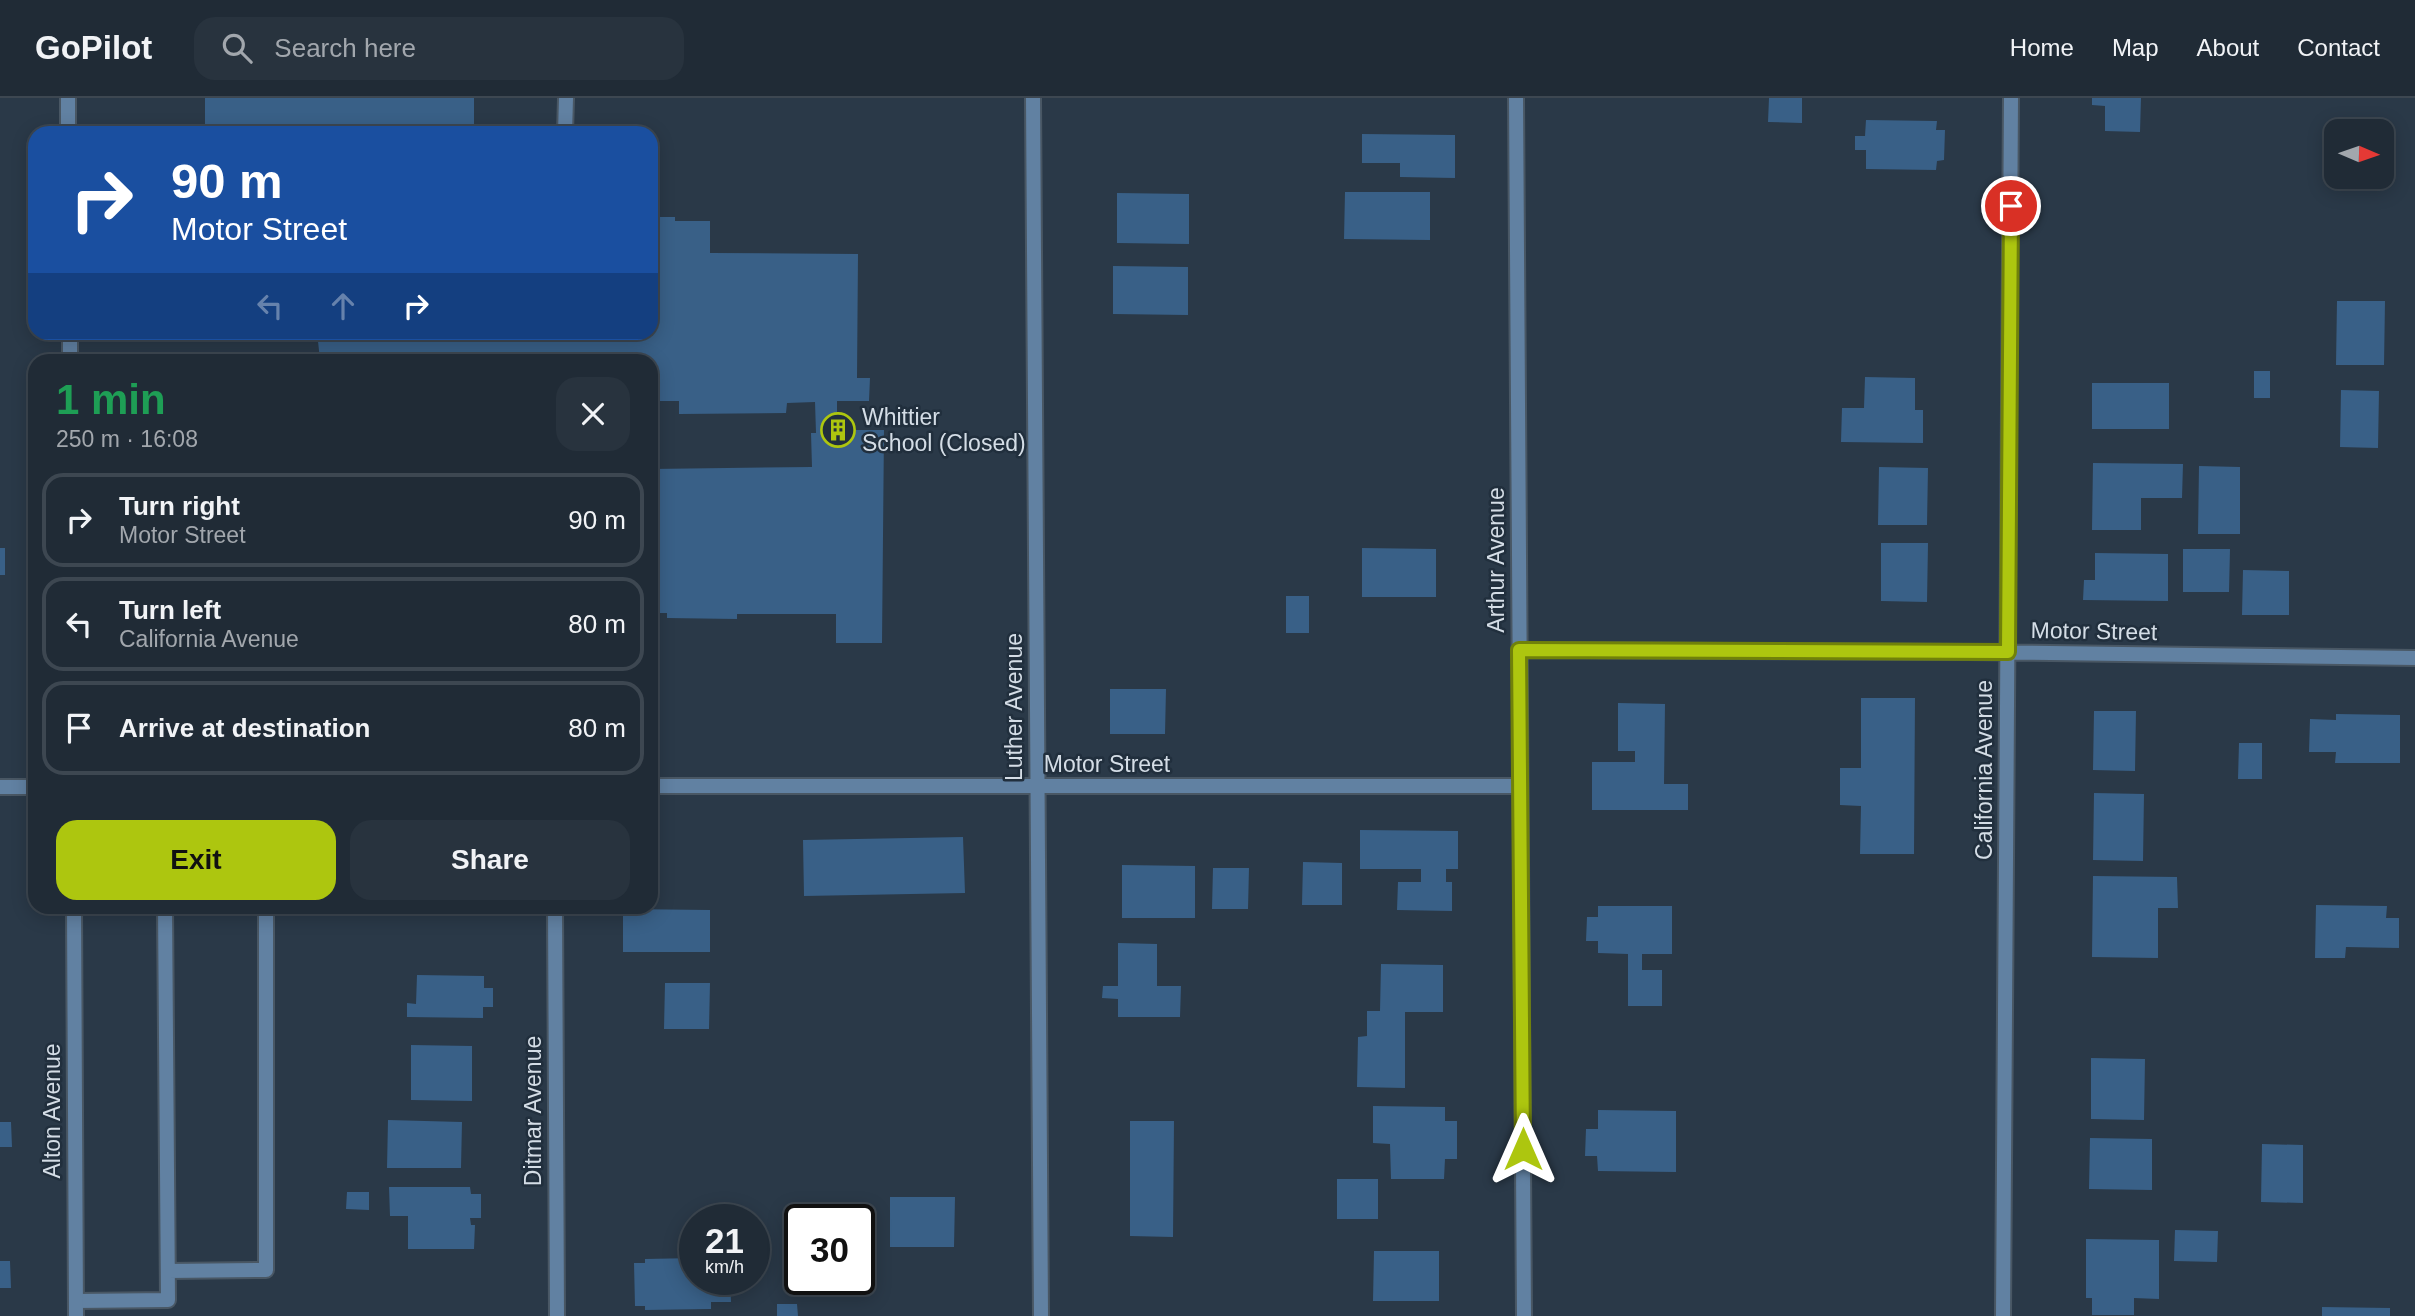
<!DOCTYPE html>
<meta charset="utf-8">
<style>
:root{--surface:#202b36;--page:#28333e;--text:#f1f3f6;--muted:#a2a7ad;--line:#3d4751;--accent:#adc60f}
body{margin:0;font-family:Arial,sans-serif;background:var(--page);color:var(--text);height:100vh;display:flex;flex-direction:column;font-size:26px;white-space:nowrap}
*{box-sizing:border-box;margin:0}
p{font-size:23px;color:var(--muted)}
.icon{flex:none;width:38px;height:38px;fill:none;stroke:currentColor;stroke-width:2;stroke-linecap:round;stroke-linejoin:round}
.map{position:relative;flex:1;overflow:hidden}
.side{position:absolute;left:28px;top:256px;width:630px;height:560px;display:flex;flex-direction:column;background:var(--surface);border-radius:21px;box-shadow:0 4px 18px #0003,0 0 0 2px var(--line)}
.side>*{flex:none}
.banner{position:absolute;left:28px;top:28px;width:630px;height:214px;border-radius:21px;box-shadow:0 4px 18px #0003,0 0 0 2px var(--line);background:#1a4fa0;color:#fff;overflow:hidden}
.needle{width:46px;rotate:92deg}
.fabs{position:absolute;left:2324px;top:21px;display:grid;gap:14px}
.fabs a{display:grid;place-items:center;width:70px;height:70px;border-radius:14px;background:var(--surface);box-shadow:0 4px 18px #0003,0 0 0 2px var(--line);font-size:35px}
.speed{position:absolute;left:679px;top:1106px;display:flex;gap:14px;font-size:35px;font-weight:700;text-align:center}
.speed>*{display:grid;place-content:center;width:91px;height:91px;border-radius:50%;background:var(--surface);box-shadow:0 4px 18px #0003,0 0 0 2px var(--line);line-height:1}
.speed small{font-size:18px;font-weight:400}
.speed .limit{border:4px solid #111;border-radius:10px;background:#fff;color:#111}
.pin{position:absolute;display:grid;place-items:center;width:60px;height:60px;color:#fff;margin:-30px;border:4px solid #fff;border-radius:50%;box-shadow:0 2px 7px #0007}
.me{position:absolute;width:77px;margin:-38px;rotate:0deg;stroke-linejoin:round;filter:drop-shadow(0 0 5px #0008)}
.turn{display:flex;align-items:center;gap:24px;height:147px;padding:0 28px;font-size:32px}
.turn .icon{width:91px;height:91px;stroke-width:2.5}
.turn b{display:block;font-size:49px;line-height:60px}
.lanes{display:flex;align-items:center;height:66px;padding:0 28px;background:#0003;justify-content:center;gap:35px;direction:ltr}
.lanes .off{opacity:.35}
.round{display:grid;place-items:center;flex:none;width:74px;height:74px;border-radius:21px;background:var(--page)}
.overview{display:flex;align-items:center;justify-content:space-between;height:119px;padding:0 28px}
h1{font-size:42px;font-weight:800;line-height:52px;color:#1e9e55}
.button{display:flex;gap:14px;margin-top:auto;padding:14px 28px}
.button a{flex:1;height:80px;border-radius:21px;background:var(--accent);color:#111;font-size:28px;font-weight:800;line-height:80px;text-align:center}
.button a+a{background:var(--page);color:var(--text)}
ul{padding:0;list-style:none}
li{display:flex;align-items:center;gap:21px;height:94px;margin:0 14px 10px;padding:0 14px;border:4px solid var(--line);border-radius:21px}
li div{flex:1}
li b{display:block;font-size:26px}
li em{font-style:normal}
header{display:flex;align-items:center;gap:42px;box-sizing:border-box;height:98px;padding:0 35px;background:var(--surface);border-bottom:2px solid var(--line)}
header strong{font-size:33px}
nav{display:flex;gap:38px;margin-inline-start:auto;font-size:24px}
.search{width:490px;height:63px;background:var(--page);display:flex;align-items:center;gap:18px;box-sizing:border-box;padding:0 24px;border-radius:21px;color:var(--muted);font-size:26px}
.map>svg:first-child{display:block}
.building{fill:#396087}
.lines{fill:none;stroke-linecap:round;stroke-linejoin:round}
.lane-casing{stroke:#495764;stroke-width:18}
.street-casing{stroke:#495764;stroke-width:18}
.lane{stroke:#6181a2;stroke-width:14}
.street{stroke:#6181a2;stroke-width:14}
.route-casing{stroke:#70810a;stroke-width:18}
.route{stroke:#adc60f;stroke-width:12}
.labels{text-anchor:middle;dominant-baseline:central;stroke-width:5;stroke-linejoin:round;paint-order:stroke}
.poi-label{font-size:23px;fill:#d4dde6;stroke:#212f3d;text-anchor:start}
.street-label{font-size:23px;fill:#d4dde6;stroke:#212f3d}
</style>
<header>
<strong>GoPilot</strong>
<div class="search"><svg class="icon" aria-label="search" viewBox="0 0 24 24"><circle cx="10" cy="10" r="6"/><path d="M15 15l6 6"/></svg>Search here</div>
<nav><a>Home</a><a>Map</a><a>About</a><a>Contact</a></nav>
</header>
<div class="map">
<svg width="2415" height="1218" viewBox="0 0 2415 1218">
<rect width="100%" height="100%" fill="#2a3948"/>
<path class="building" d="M205,0H474V35H205Z
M1769,0H1802V25L1768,24Z
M2092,0H2141L2140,34L2105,33V8L2092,7Z
M1866,22L1937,23L1936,32H1945L1944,62L1937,63L1936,72L1866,71V52H1855V38H1865Z
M1362,36L1455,37V80L1400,79V65H1362Z
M1345,94H1430V142L1344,141Z
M1117,95L1189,96V146L1117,145Z
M651,119H675V123H710V155L858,156L857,280H870L869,303H837V332H884L882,545H836V516H737V521L667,520V515H651V371L812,369L811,335H816L815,304L787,305L786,315L679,316V303H651V262H320L317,234H651Z
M1113,168L1188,169V217L1113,216Z
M2337,203H2385L2384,267H2336Z
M2254,273H2270V300H2254Z
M1865,279L1915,280V312H1923V345L1841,344L1842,310H1864Z
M2092,285H2169V331H2092Z
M2341,292L2379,293L2378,350L2340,349Z
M2093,365L2183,366L2182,400H2141V432H2092Z
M2199,368L2240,369V436H2198Z
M1879,369L1928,370L1927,427H1878Z
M1881,445H1928L1927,504L1881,503Z
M0,450H5V477H0Z
M1362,450L1436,451V499H1362Z
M2183,451H2230L2229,494H2183Z
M2095,455L2168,456V503L2083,502L2084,482H2095Z
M2243,472L2289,473V517H2242Z
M1286,498H1309V535H1286Z
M1110,591H1166L1165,636H1110Z
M1861,600H1915L1914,756H1860L1861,708L1840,707V670H1861Z
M1618,605L1665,606L1664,686H1688V712H1592V664H1635V653H1618Z
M2094,613H2136L2135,673L2093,672Z
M2336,616L2400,617V665H2335L2336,654H2309L2310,621L2336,622Z
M2239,645H2262V681H2238Z
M2094,695L2144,696L2143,763L2093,762Z
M1360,732L1458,733V771H1446V784H1452V813L1397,812L1398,784H1421V771H1360Z
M963,739L965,795L804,798L803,742Z
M1303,764L1342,765V807H1302Z
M1122,767L1195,768V820H1122Z
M1213,770H1249L1248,811H1212Z
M2093,778L2177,779L2178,810H2158V860L2092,859Z
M2316,807L2387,808L2386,820H2399V850L2346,849L2345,860H2315Z
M1598,808H1672V856H1642V872H1662V908H1628V856L1598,855V843H1586L1587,819H1598Z
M623,811L710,812V854H623Z
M1118,845L1157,846V888H1181L1180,919H1118V901L1102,900L1103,888H1118Z
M1381,866L1443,867V914H1405V990L1357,989L1358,939L1367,938V913H1380Z
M417,877L484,878V890H493V909H483V920L407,919V905L416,906Z
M665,885H710L709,931H664Z
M411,947L472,948V1003L411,1002Z
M2091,960L2145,961L2144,1022L2091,1021Z
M1373,1008L1445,1009V1023H1457V1061H1445L1444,1081H1391L1390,1046L1373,1045Z
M1598,1012L1676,1013V1074L1598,1073L1597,1058H1585L1586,1031H1598Z
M388,1022L462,1024L461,1070H387Z
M1130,1023H1174L1173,1139L1130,1138Z
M0,1024H11L12,1049H0Z
M2090,1040L2152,1041V1092L2089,1091Z
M2262,1046L2303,1047V1105L2261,1104Z
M1337,1081H1378V1121H1337Z
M389,1089H470L471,1096H481V1120H470L471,1127H475L474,1151H408V1118H390Z
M347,1094H369V1112L346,1111Z
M890,1099H955L954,1149H890Z
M2175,1132L2218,1133L2217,1164L2174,1163Z
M2086,1141L2159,1142V1201L2134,1200V1217H2092V1200H2086Z
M1374,1153H1439V1203H1373Z
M695,1160V1181H730L731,1204H711V1211L645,1212V1208H635L634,1165H645V1161Z
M0,1163H10L11,1190H0Z
M777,1206H797L798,1218H777Z
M2322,1209L2390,1210V1218H2322Z"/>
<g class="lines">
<g class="lane-casing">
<path id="lane" d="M565,35L566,0
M168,1173L266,1172V808
M76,1203L168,1202L165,808"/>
</g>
<g class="street-casing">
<path id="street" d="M68,0V35
M1033,0L1041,1218
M1516,0L1524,1218
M70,234V262
M1519,552L1969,554L2415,560
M651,688H1520
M0,689H35
M74,808L76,1218
M555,808L557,1218
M2003,1218L2011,0"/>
</g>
<use href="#lane" class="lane"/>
<use href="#street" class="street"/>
</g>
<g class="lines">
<g class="route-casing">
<path id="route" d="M1523,1051L1519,552L2008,554L2011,108"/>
</g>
<use href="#route" class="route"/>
</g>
<defs>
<g id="building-ring" transform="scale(1.75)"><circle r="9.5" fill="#212f3d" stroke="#adc60f" stroke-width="1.5"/><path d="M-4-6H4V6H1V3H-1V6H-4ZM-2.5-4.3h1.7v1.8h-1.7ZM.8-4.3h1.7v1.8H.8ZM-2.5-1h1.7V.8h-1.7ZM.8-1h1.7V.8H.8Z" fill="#adc60f"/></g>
</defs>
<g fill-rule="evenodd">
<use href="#building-ring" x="838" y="332"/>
</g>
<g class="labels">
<g class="poi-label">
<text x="862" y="319">Whittier<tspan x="862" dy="26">School (Closed)</tspan></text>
</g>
<g class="street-label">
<text transform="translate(1496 462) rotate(-90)">Arthur Avenue</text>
<text transform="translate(2094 533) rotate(1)">Motor Street</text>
<text transform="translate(1014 609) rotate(-90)">Luther Avenue</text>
<text x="1107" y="666">Motor Street</text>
<text transform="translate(1984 672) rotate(-90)">California Avenue</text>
<text transform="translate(52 1013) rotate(-90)">Alton Avenue</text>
<text transform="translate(533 1013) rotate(-90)">Ditmar Avenue</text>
</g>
</g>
</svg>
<div class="fabs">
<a><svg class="needle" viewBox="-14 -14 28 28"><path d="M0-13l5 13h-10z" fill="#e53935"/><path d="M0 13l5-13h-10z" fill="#a2a7ad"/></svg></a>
</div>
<div class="speed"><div>21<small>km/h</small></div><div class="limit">30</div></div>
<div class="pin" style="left:2011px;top:108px;background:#d93025"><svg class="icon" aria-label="arrive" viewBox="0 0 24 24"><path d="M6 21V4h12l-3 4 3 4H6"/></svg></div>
<svg class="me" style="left:1523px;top:1051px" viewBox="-20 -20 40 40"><path d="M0-17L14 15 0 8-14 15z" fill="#adc60f" stroke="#fff" stroke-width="4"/></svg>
<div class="banner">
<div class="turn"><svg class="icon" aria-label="right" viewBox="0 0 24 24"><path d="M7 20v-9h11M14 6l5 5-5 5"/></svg><div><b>90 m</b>Motor Street</div></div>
<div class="lanes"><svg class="icon off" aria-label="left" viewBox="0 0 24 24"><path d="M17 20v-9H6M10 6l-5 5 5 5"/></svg><svg class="icon off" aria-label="ahead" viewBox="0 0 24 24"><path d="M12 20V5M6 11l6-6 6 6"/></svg><svg class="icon" aria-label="right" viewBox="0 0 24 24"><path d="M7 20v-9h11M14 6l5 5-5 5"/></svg></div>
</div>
<section class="side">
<div class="overview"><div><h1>1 min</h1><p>250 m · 16:08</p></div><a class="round"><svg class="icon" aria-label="close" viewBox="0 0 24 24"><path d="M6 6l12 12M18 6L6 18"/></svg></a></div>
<ul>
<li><svg class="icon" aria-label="right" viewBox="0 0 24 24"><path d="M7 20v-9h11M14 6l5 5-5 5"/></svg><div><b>Turn right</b><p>Motor Street</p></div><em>90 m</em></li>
<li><svg class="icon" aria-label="left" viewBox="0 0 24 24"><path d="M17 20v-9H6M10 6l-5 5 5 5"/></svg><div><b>Turn left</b><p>California Avenue</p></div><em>80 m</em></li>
<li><svg class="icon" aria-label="arrive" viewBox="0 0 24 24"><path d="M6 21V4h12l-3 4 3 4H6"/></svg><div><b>Arrive at destination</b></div><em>80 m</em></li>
</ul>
<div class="button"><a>Exit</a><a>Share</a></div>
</section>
</div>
